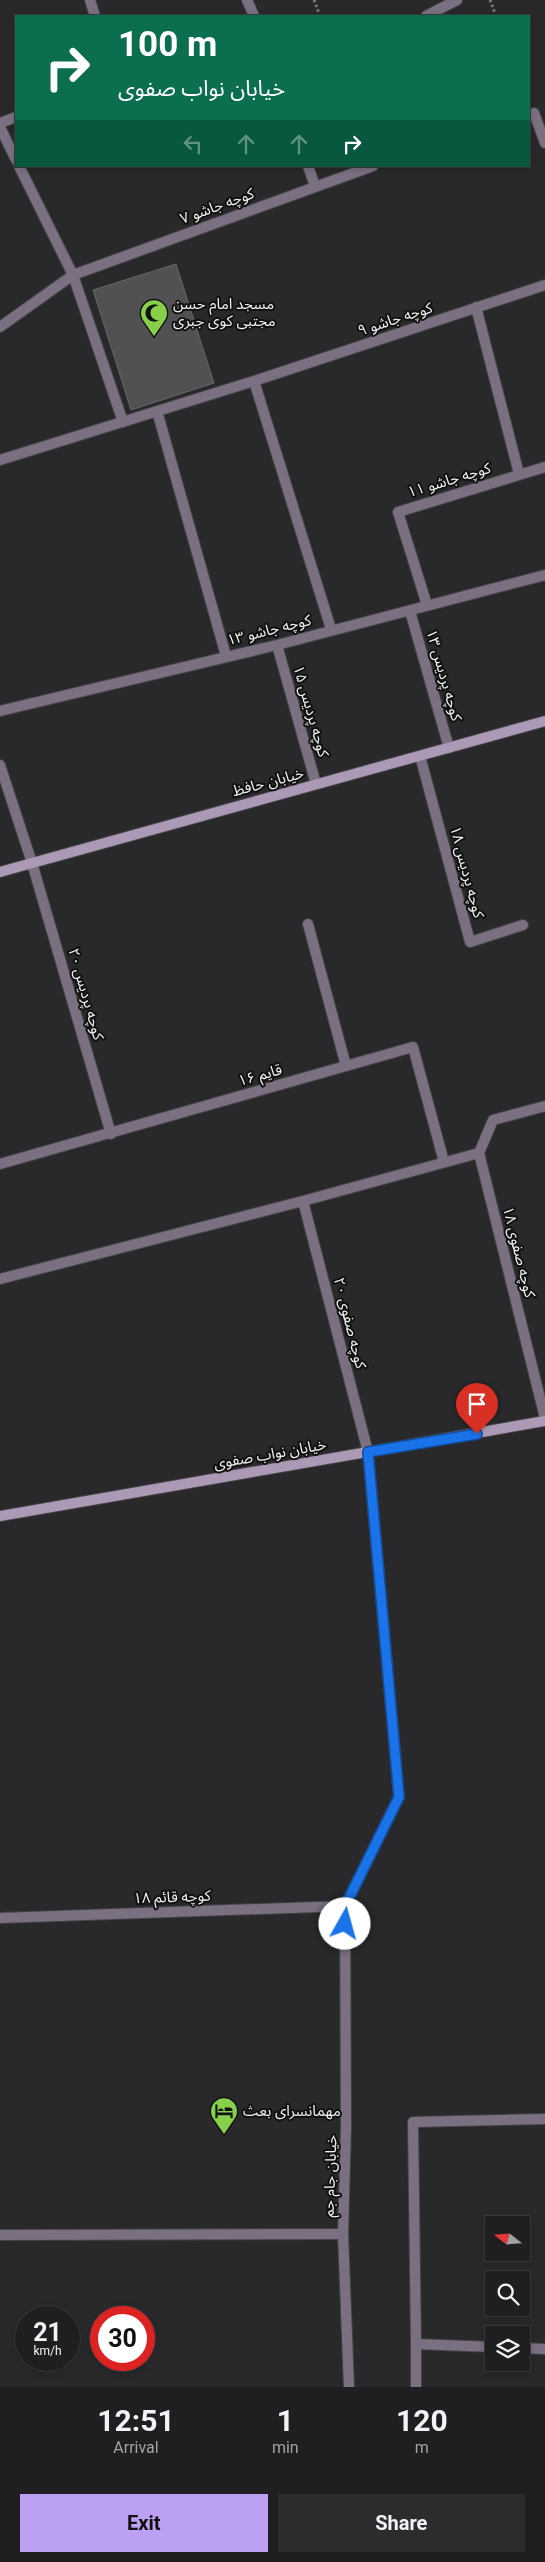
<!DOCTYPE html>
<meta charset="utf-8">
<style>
:root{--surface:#1f1e20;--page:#2c2b2d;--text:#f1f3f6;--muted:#a1a2a5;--line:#3c3c3e;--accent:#bca0f2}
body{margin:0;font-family:Roboto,"Noto Sans Arabic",sans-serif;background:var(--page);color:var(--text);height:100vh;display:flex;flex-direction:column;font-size:19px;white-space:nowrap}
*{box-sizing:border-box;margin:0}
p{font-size:16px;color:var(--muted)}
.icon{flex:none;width:28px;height:28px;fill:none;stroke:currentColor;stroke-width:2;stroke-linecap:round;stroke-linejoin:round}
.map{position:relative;height:2387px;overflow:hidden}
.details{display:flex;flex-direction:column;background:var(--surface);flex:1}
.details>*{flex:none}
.hud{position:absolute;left:15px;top:15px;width:515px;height:152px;border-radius:0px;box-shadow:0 2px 8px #0003,0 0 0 1px var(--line);background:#0b6e4f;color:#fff;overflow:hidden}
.needle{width:32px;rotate:287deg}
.controls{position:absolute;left:485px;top:2216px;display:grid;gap:10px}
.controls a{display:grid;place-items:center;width:45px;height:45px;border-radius:0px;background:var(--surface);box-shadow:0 2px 8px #0003,0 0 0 1px var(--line);font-size:25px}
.speed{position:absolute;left:15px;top:2306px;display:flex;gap:10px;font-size:25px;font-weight:700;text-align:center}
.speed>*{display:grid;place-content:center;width:65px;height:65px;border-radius:50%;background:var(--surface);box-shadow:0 2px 8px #0003,0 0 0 1px var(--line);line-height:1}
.speed small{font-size:12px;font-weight:400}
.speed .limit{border:8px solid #d22;background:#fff;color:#111}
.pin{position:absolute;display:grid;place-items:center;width:42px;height:42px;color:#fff;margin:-51px -21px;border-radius:50% 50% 50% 0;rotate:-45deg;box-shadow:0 0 5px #0007}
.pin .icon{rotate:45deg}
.me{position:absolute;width:55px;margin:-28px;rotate:7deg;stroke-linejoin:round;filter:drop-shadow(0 0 4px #0008)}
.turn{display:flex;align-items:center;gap:18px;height:105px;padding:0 20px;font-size:22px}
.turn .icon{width:65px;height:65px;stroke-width:2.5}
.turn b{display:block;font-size:35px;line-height:42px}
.lanes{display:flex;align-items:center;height:48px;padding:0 20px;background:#0003;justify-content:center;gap:25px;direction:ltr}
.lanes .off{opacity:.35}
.eta{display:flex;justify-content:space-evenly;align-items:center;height:85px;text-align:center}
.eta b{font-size:30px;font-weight:700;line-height:35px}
.primary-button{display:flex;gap:10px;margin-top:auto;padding:10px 20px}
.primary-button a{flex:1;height:58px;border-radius:0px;background:var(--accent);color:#111;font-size:20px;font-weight:700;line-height:58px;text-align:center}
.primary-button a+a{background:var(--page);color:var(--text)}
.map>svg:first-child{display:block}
.building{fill:#515052;stroke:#676668}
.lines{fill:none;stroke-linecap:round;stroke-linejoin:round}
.lane-casing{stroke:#454446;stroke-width:12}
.street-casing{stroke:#454446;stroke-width:12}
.secondary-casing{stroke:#454446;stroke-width:12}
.path{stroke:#79787a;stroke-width:3;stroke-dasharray:2.5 2.5;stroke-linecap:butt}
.lane{stroke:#7b7082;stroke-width:10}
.street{stroke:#7b7082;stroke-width:10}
.secondary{stroke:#ab99b5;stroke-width:10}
.route-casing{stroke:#114b97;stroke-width:12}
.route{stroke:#1a73e8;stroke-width:9}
.labels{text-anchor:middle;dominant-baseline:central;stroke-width:4;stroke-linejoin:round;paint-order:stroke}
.street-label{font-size:15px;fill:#f3f2f3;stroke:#111112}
.poi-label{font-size:15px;fill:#f3f2f3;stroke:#111112;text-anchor:start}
</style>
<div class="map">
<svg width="545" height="2387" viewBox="0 0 545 2387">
<rect width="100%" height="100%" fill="#29282a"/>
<path class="building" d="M176,264L214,383L131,410L93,290Z"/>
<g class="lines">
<g class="lane-casing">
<path id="lane" d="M0,2235L343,2234
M494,2347L416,2344L413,2122L545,2119
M521,2348L545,2349
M416,2387V2344"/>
</g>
<g class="street-casing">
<path id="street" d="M90,0L95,16
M247,0L254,16
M426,16L457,0
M534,113L545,143
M0,123L16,117
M0,127L16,160
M19,166L73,275L123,422
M308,166L315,186
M476,307L519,474
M0,327L73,275L373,166
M254,381L545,285
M157,411L226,656
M0,460L254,381L331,629
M427,605L398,512L545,467
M410,611L449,748
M277,645L316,784
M0,711L277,645L545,575
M420,756L470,942L523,925
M0,765L32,863L111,1134
M308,924L346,1066
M479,1153L545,1418
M479,1153L493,1120L545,1106
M0,1164L413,1047L444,1162
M303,1201L368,1452L399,1797L345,1906L346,2126L343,2234L349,2387
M0,1279L303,1201L479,1153
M0,1918L345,1906"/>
</g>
<g class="secondary-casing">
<path id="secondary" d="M0,872L545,721
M0,1516L545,1421"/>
</g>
<path class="path" d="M314,0L320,16
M490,0L496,16"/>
<use href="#lane" class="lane"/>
<use href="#street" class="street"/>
<use href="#secondary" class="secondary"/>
</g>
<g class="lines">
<g class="route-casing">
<path id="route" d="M345,1924V1906L399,1797L368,1452L477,1434"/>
</g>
<use href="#route" class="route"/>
</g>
<defs>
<g id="mosque-pin" transform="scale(1.4375)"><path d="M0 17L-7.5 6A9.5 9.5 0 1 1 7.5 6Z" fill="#88cf4a" stroke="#111112"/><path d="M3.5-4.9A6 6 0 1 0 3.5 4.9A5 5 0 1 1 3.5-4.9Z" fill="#111"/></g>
<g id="hotel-pin" transform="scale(1.4375)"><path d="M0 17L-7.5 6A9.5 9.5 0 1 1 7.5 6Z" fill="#88cf4a" stroke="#111112"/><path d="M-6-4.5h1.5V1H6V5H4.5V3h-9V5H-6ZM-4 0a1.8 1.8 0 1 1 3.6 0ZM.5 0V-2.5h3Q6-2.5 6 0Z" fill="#111"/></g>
</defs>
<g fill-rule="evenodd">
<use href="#mosque-pin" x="154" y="313"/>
<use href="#hotel-pin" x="224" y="2111"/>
</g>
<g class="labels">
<g class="street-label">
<text transform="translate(217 206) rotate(-20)">کوچه جاشو ۷</text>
<text transform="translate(395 319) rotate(-18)">کوچه جاشو ۹</text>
<text transform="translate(449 480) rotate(-17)">کوچه جاشو ۱۱</text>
<text transform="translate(269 630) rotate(-14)">کوچه جاشو ۱۳</text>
<text transform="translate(444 675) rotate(74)">کوچه پردیس ۱۳</text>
<text transform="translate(311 711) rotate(74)">کوچه پردیس ۱۵</text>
<text transform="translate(268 782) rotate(-15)">خیابان حافظ</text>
<text transform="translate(467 872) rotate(75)">کوچه پردیس ۱۸</text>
<text transform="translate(86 994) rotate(74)">کوچه پردیس ۲۰</text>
<text transform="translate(260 1075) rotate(-16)">قایم ۱۶</text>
<text transform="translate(519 1252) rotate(76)">کوچه صفوی ۱۸</text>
<text transform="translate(350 1323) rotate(76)">کوچه صفوی ۲۰</text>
<text transform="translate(270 1454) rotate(-10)">خیابان نواب صفوی</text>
<text transform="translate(172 1897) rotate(-2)">کوچه قائم ۱۸</text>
<text transform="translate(330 2176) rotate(-88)">خیابان جام جم</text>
</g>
<g class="poi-label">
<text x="173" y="304">مسجد امام حسن<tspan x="173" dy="17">مجتبی کوی جبری</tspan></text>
<text x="243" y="2111">مهمانسرای بعث</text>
</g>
</g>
</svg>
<div class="controls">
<a><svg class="needle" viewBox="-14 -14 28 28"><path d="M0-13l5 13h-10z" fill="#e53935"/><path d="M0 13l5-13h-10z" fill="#a1a2a5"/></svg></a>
<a><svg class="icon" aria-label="search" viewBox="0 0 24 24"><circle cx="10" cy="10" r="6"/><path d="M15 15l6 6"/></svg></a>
<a><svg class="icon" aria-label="layers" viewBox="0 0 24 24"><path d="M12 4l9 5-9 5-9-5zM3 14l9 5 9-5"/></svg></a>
</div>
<div class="speed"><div>21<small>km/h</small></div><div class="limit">30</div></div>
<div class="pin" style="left:477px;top:1434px;background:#d93025"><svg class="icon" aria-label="arrive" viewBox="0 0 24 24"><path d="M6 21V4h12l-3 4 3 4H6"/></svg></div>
<svg class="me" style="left:345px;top:1924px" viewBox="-20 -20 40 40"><circle r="19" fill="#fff"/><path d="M0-13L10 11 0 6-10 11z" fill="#1a73e8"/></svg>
<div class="hud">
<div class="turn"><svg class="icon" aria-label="right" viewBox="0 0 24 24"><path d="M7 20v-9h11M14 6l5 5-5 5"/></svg><div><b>100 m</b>خیابان نواب صفوی</div></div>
<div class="lanes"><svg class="icon off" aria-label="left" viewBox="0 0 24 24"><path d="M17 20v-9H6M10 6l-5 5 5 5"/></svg><svg class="icon off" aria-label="ahead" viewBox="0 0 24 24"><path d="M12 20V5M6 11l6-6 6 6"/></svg><svg class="icon off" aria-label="ahead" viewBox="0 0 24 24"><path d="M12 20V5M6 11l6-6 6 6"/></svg><svg class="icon" aria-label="right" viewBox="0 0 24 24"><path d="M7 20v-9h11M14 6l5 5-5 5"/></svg></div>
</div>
</div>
<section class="details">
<div class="eta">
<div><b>12:51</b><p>Arrival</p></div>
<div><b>1</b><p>min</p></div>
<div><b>120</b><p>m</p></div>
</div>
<div class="primary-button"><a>Exit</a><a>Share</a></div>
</section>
